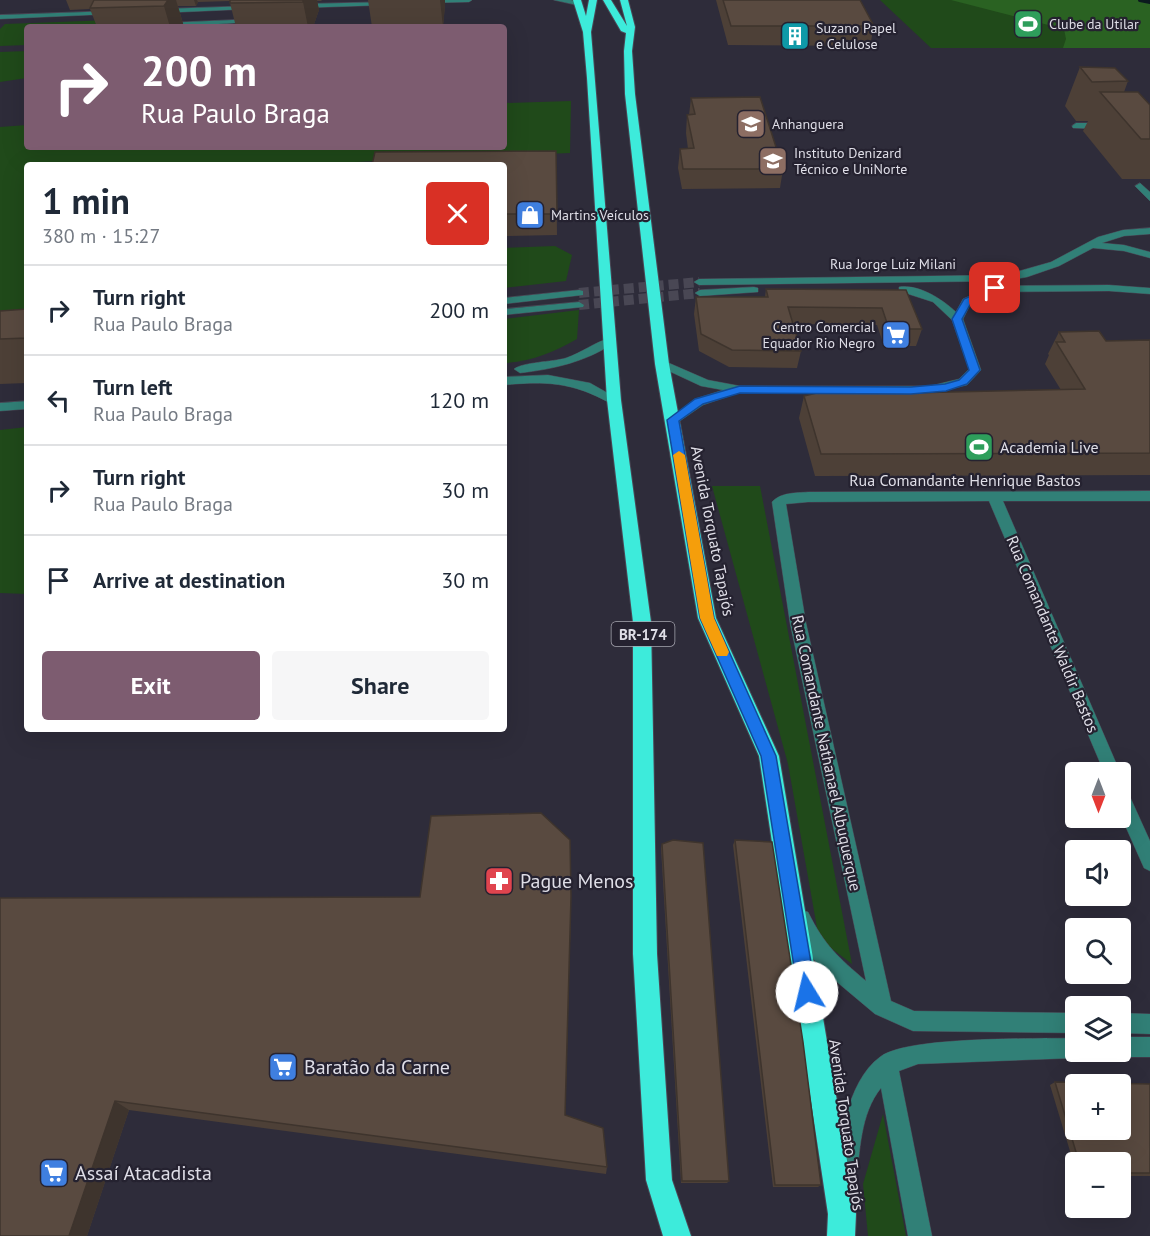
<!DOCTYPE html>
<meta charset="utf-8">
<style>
:root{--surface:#fff;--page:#f6f6f7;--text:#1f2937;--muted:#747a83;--line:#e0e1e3;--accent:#7d5c70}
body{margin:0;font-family:"PT Sans",sans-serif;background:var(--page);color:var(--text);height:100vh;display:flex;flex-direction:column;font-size:22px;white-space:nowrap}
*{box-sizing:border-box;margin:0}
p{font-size:20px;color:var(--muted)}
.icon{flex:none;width:33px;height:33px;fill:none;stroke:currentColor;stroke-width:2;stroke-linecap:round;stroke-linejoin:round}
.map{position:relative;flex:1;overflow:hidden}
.side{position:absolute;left:24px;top:162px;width:483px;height:570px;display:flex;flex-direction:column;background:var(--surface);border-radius:6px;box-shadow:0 6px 24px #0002}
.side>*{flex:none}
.hud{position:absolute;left:24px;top:24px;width:483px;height:126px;border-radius:6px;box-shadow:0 6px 24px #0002;background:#7d5c70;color:#fff;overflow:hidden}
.needle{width:39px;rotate:180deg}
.tools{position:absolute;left:1065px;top:762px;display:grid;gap:12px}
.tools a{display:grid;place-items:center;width:66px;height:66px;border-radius:6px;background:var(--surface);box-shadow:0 6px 24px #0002;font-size:30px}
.pin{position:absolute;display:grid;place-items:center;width:51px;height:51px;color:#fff;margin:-26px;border-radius:12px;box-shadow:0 3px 9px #0006}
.me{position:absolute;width:66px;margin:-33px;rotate:351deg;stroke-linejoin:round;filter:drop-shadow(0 0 4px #0008)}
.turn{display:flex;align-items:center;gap:21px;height:126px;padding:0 18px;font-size:27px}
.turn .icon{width:78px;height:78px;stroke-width:2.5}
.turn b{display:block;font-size:42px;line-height:51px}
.round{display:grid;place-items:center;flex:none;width:63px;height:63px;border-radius:6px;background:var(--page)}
.headline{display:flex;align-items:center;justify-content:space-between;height:102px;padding:0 18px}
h1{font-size:36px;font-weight:700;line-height:45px}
.primary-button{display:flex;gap:12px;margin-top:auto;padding:12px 18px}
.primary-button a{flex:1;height:69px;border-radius:6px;background:var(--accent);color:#fff;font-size:24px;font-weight:700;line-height:69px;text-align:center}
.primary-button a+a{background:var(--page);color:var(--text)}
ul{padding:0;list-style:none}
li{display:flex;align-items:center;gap:18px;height:90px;padding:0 18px;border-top:2px solid var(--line)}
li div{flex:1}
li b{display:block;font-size:22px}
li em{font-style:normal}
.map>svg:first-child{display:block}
.green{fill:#204a1a}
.forest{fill:#2a6222}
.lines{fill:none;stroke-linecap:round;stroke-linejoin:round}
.stream{stroke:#0b1a1e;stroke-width:4}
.minor-tunnel{stroke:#494754;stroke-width:10;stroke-dasharray:10 5;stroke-linecap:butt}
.minor-casing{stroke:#4a4856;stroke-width:1}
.highway-casing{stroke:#4a4856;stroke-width:2}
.minor{fill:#318077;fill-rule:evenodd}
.highway{fill:#3debdb;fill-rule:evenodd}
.wall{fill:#4d4037}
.shaded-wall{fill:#3e342d}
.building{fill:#594a40;stroke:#3e342d;stroke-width:1.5;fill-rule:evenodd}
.route{fill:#1a73e8;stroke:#114b97;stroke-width:1.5}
.slow{fill:#f59e0b}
.labels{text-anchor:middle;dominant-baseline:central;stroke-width:4.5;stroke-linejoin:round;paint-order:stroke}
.far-poi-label{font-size:14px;fill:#dfdee7;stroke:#252230;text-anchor:start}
.far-street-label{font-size:14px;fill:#dfdee7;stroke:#252230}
.shield{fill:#252230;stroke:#a7a6b0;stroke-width:1.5}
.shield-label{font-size:15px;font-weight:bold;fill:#dfdee7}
.poi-label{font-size:16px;fill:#dfdee7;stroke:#252230;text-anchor:start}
.street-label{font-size:16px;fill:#dfdee7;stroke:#252230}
.near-poi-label{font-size:20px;fill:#dfdee7;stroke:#252230;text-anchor:start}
</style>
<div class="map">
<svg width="1150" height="1236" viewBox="0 0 1150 1236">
<rect width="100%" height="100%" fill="#2e2c3a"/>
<path class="green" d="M880,0H1150V48H931Z
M111,20L107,27H27V45L0,46V29L5,24Z
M27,51V78L0,82V52Z
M571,101L570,153L284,165H27V332L0,334V127L27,125V147H504V103Z
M555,246L572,255L566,281L504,288V248Z
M579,310L577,339C554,352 531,362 504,363V319Z
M27,427V594L0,593V430Z
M712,486H760L852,964L819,939L788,764Z
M883,1114L906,1236H868L863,1184Z"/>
<path class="forest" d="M951,0H1150V48H1063L1066,39L1064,29Z"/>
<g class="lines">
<path class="stream" d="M1140,0L1150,2"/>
<path class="minor-tunnel" d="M579,293L699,282
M579,305L700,293"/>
<g class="minor-casing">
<path id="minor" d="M421,0H472L469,2L424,3Z
M554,0H571L580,3L577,5Z
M390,2L388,5L298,8L295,6L298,4Z
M252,6L250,9L160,13L157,11L160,9Z
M114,11L112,14L0,19V15Z
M255,19L253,22L166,27L159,25L163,23Z
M1076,123H1105L1109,126L1105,129L1073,128L1072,126Z
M1140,183L1150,192V201L1135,186Z
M1150,228V234L1124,236L1102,243L1124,245L1150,252V258L1124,251L1093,248L1059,266L1027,277L1005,281L699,285L694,282L699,279L1005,275L1051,262L1098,237L1123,230Z
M1109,285L1150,288V294L1109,291L996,292L971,303L963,319L981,370L967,385L930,394L738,393L703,405L677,423L673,424L667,420L695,399L723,390L701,386L658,366L656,364L662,360L708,380L740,386H930L959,379L969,369L952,320L933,302L899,291V287C919,284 942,299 956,312L963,299L978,292L974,289L979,286Z
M754,287L758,288V292L700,296L695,293L700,290Z
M579,290L583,291V295L504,304V298Z
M579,302L584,305L583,307L504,315V309Z
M610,338L616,341L614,343C585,362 554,369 520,373L514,369C523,362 552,362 566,358C581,353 595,342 610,338Z
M548,375L590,383L620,400L614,404L610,403C572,382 546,381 504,385V377Z
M27,401V409L0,411V403Z
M1150,491V501H1003L1120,772H1104L989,501L808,502L786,504L806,623L891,1001L914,1011L1076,1013V1033L913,1031L875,1014L825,972L807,952L792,919L794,912L801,910L808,912C825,946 838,957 866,981L790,623L772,502C781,492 796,493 808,492Z
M1120,785L1126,788L1150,841V871L1144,868L1120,814Z
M1120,1013L1150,1014V1034L1120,1033Z
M1120,1037H1150V1057H1120L1113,1054L1112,1052H1120Z
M1076,1038V1052H1085L1083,1055L1076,1058L918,1064L899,1071L932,1236H908L881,1088C860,1114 860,1152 856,1184L853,1192L845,1195L837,1192L834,1184C839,1145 846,1082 880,1057C906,1036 1036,1039 1076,1038Z"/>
</g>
<g class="highway-casing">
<path id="highway" d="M573,0H581L586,16L589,0H597L591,32L621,400L651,622L657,954L672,1180L691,1236H663L646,1180L633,954V622L607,400L587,78L583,32Z
M603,0H611L627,26L620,0H628L635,27L632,51L635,94L669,364L716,618L779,756L856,1214L855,1236H827L828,1214L759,756L698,618L655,364L625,94L624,51L626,33L621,31Z"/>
</g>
<use href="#minor" class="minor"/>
<use href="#highway" class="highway"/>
</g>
<path class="wall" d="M66,0H322L321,1H317L319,10L313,27H236L230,3V1L198,2L196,6H178L184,27H97L90,9L70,10Z
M368,0H445V5L443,27H372Z
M716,0H860L874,26L870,46L728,45Z
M1080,67L1128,81L1124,92L1150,105V179H1122L1083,131L1088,121H1076L1065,106Z
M691,98L783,169L780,188L682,189L678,168L680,149H688L686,133L687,115H689Z
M556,151L557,235L504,236V165Z
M766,289L906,290L922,329L916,346H884L877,325L793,324L801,351L797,368L729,367L699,351L694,314L696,297H765Z
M27,309V383L0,384V311Z
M1059,332L1106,341L1150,340V475L815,476L799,418L804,396L1061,390L1045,364L1049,355L1048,354Z
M735,840L821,1185L818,1187H773L733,845Z
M662,844L729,1181L727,1183H681L661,848Z
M0,898L571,909L565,1116L607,1167L606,1174L129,1110L87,1236Z
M1055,1082L1150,1084V1176H1120V1162H1076V1171L1050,1085Z"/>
<path class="shaded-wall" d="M168,0H176L184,27H170L164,6Z
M194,0H197L198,2L196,6Z
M303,0H317L319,10L313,27H308L303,2Z
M440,0H445V5L443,27Z
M571,896V909L565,1123V1115Z
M115,1101L129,1110L87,1236H69Z"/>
<path class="building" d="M94,0H168L164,6L90,8Z
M230,0H303V2L230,3Z
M723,0H860L874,26H731Z
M1080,67L1115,68L1128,81L1092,82Z
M1100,92H1138L1150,105V139H1141Z
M760,97L783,169H683L680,149L694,148L687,115L695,114L691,98Z
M556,151L557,214H504V165H372L375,152Z
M766,289L906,290L922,329H889L882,308L788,307L801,351L732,350L701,334L696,297H768Z
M27,309V338L0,339V311Z
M1099,331L1106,341L1150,340V453L821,454L804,396L821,392L905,389L907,393L1085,389L1056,342H1065L1059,332Z
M541,813L570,840L571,896L565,1115L603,1128L607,1167L115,1101L69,1236H0V898L420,897L431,816Z
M673,840L703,843L729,1181H682L662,844Z
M735,840L772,842L803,1042L821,1185H775Z
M1055,1082L1150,1084V1173H1120V1162H1079ZM1076,1084H1120V1130H1076Z"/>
<path class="route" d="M992,286L1000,288L971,303L962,319L980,370L967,384L946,391L911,394L740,393L703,404L679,421L714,618L776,756L816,992L814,998L807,1001L801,998L798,992L761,756L700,618L667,420L695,399L740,386L911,387L945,384L959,380L969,370L952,319L964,299Z"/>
<path class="slow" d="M679,451L685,455L714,618L729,652L727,656H717L700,618L673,455Z"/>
<defs>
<g id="stadium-square" transform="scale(1.5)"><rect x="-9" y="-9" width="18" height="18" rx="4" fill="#2e9e5b" stroke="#252230"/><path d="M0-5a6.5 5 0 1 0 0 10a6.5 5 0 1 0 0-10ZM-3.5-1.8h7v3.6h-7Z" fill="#fff"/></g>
<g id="building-square" transform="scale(1.5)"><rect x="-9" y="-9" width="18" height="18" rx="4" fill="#0f9aa8" stroke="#252230"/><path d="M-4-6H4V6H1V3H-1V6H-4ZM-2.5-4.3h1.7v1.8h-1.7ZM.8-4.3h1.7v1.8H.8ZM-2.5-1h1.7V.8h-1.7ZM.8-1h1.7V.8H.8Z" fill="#fff"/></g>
<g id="university-square" transform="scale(1.5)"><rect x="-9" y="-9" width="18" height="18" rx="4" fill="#8d6e63" stroke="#252230"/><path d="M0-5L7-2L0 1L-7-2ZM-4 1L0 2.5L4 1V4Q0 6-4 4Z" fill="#fff"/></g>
<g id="shop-square" transform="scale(1.5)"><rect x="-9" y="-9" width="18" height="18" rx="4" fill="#3f7fe0" stroke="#252230"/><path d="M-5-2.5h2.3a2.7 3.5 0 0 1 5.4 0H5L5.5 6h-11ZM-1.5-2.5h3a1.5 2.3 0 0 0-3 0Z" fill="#fff"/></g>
<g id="supermarket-square" transform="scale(1.5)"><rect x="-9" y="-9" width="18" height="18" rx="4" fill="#3f7fe0" stroke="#252230"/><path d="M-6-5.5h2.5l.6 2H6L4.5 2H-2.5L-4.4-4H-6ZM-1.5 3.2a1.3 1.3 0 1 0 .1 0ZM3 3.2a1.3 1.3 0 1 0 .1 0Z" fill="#fff"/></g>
<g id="pharmacy-square" transform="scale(1.5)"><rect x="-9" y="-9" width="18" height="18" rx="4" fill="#e0444e" stroke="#252230"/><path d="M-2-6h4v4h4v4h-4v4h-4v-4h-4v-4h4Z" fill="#fff"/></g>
</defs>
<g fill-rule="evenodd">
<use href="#stadium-square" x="1028" y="24"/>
<use href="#building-square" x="795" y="36"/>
<use href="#university-square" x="751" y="124"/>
<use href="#university-square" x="773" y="161"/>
<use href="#shop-square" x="530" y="215"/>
<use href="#supermarket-square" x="896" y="335"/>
<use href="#stadium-square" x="979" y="447"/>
<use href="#pharmacy-square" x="499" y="881"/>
<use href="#supermarket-square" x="283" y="1067"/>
<use href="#supermarket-square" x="54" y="1173"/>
</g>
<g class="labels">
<g class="far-poi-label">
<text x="1049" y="24">Clube da Utilar</text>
<text x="816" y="28">Suzano Papel<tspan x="816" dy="16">e Celulose</tspan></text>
<text x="772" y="124">Anhanguera</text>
<text x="794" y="153">Instituto Denizard<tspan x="794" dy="16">Técnico e UniNorte</tspan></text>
<text x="551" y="215">Martins Veículos</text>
<text x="875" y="327" text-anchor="end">Centro Comercial<tspan x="875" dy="16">Equador Rio Negro</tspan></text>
</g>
<g class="far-street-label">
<text x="893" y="264">Rua Jorge Luiz Milani</text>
</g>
<rect class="shield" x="611.5" y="622" width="63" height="24" rx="4.5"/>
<g class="shield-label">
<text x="643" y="634">BR-174</text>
</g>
<g class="poi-label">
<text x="1000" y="447">Academia Live</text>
</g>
<g class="street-label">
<text x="965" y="480">Rua Comandante Henrique Bastos</text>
<text transform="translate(713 531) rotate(79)">Avenida Torquato Tapajós</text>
<text transform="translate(1053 634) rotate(67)">Rua Comandante Waldir Bastos</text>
<text transform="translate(827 753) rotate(78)">Rua Comandante Nathanael Albuquerque</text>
<text transform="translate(847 1125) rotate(82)">Avenida Torquato Tapajós</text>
</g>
<g class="near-poi-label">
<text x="520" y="881">Pague Menos</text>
<text x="304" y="1067">Baratão da Carne</text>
<text x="75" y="1173">Assaí Atacadista</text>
</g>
</g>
</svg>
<div class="tools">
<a><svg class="needle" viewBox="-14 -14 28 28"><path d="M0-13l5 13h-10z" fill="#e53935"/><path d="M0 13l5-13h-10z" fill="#747a83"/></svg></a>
<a><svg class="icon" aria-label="sound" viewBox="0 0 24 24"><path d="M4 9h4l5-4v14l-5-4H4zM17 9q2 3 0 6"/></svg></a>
<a><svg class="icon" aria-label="search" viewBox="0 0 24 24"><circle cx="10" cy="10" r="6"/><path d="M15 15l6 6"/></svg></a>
<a><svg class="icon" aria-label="layers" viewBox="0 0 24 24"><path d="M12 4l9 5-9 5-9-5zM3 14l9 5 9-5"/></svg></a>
<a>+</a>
<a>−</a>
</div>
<div class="pin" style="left:995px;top:288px;background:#d93025"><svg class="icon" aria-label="arrive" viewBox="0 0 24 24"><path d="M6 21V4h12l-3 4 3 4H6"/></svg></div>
<svg class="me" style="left:807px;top:992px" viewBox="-20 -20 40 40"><circle r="19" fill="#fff"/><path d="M0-13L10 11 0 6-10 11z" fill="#1a73e8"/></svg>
<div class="hud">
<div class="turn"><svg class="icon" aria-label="right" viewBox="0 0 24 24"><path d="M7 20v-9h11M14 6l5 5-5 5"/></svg><div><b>200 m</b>Rua Paulo Braga</div></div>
</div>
<section class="side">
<div class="headline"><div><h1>1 min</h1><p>380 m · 15:27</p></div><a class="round" style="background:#d93025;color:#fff"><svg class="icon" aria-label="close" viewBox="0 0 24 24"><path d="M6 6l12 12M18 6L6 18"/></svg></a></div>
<ul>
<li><svg class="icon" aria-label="right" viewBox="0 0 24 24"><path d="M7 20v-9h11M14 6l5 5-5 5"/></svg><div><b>Turn right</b><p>Rua Paulo Braga</p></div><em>200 m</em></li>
<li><svg class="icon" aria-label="left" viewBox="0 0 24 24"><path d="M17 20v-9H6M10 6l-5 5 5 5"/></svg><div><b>Turn left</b><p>Rua Paulo Braga</p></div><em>120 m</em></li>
<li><svg class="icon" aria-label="right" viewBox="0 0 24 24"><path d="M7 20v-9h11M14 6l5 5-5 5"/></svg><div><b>Turn right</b><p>Rua Paulo Braga</p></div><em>30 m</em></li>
<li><svg class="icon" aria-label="arrive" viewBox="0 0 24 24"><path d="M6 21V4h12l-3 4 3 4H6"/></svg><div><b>Arrive at destination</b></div><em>30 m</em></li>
</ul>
<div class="primary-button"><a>Exit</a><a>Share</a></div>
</section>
</div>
